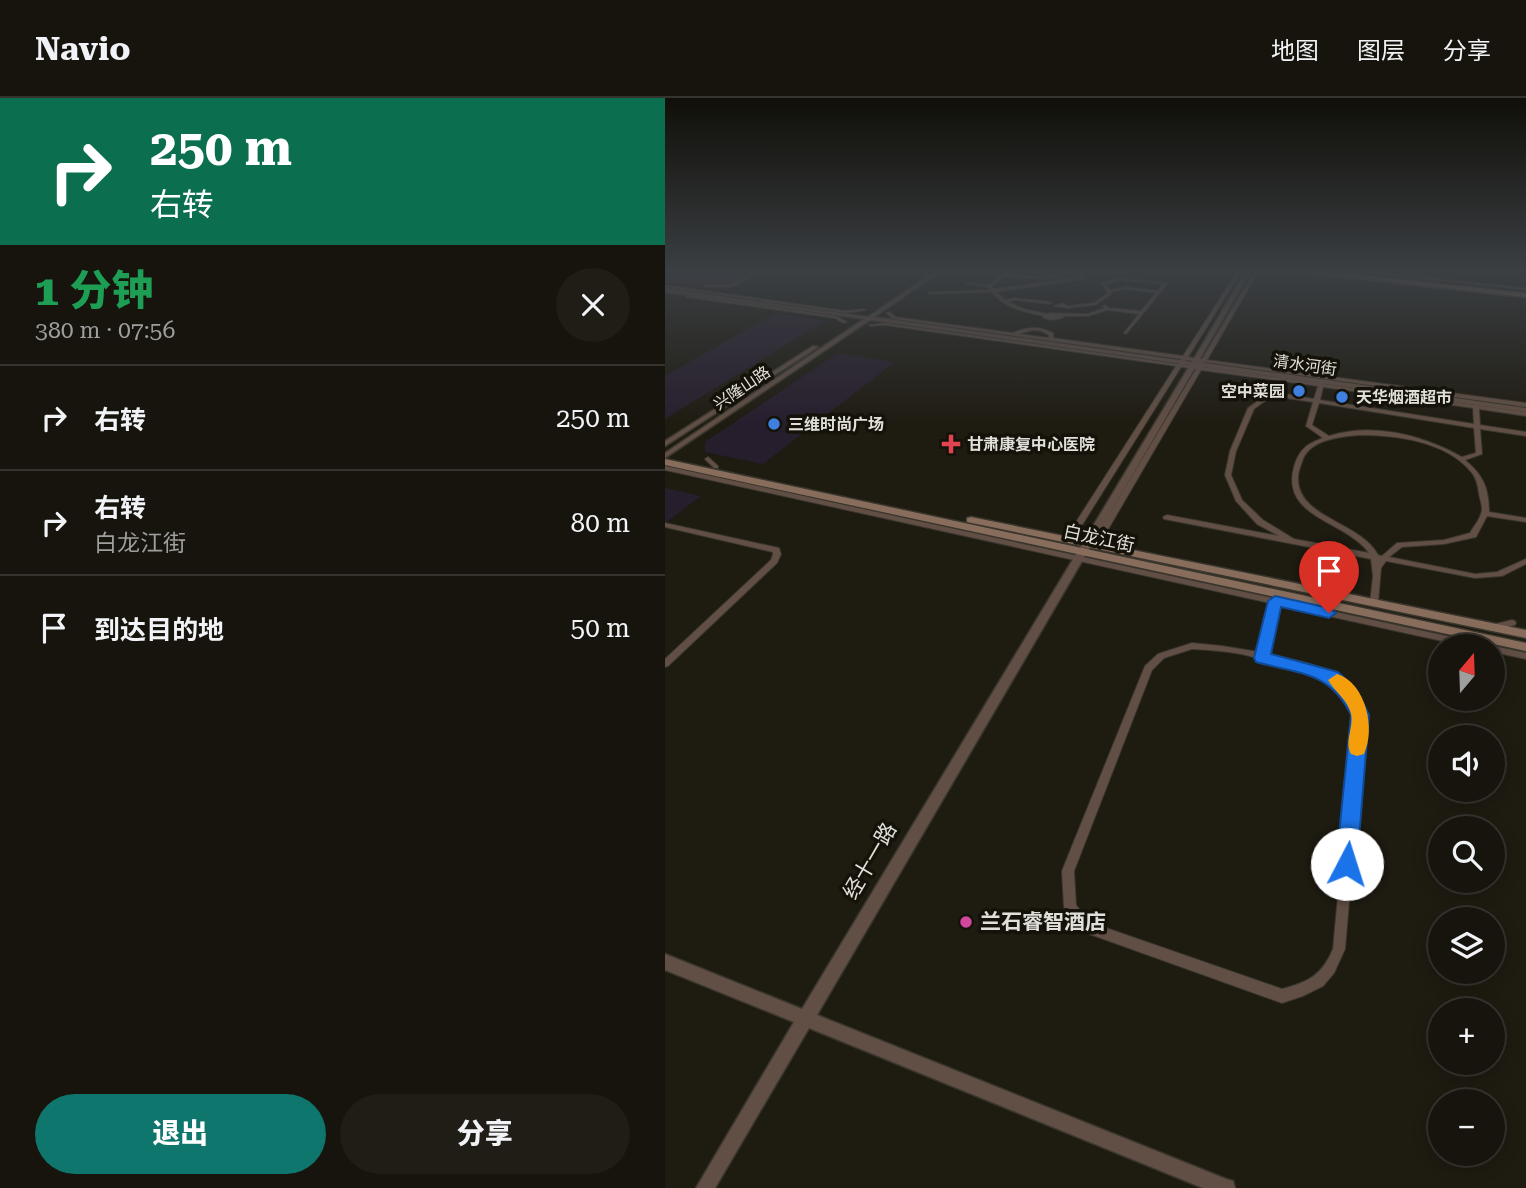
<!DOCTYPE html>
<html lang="zh">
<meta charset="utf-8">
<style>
:root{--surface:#16140d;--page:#1f1d16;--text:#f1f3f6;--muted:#9e9e9d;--line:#35332e;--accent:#0f766e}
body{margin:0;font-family:"Roboto Serif","Noto Sans SC",serif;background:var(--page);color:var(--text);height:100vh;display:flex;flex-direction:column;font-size:26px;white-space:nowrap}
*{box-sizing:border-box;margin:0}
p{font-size:23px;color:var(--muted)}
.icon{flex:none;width:38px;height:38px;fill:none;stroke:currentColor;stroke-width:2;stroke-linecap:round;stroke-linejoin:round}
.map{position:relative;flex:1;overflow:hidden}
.sheet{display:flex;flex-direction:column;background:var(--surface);width:665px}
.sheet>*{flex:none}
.banner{background:#0b6e4f;color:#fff;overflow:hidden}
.needle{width:46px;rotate:19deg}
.buttons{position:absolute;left:763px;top:536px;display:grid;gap:14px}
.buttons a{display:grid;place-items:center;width:77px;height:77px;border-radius:50%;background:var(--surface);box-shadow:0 4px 18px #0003,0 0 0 2px var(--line);font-size:35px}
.pin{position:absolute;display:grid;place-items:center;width:60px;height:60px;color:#fff;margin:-72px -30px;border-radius:50% 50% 50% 0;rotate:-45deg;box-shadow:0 0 7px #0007}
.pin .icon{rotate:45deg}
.me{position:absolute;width:77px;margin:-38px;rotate:5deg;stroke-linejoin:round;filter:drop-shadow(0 0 5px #0008)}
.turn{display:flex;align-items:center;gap:24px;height:147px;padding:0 35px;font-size:32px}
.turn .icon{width:91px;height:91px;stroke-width:2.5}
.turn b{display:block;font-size:49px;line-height:60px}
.round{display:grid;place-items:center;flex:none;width:74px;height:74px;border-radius:37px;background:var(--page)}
.summary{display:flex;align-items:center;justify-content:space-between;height:119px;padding:0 35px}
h1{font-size:42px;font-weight:800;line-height:52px;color:#1e9e55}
.cta{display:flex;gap:14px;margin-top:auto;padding:14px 35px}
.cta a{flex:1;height:80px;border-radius:42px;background:var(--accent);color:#fff;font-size:28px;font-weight:800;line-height:80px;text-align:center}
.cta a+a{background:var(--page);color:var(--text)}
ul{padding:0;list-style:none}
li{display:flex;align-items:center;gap:21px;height:105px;padding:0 35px;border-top:2px solid var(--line)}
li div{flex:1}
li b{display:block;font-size:26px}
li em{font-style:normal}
header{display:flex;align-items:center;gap:42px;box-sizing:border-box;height:98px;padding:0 35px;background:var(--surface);border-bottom:2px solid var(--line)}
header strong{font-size:33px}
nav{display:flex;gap:38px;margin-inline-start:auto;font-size:24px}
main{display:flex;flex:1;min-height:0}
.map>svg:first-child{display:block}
.commercial{fill:#271e2d}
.industrial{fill:#2e1c20}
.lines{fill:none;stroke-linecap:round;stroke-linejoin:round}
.minor-casing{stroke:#39362d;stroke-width:2}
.tertiary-casing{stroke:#39362d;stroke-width:3}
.secondary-casing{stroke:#39362d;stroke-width:3}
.minor{fill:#614f45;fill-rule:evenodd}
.tertiary{fill:#614f45;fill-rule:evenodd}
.secondary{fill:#896d5c;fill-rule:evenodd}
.route{fill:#1a73e8;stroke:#114b97;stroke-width:2}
.slow{fill:#f59e0b}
.shop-dot{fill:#3f7fe0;stroke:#141209;stroke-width:2.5}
.health-dot{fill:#e0444e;stroke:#141209;stroke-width:2.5}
.hotel-dot{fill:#d1479c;stroke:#141209;stroke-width:2.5}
.labels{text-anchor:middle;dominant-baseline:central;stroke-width:7;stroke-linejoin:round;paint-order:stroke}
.far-street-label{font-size:16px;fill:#e1dfd9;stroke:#141209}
.far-poi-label{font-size:16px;font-weight:bold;fill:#e1dfd9;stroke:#141209;text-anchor:start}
.street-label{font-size:18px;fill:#e1dfd9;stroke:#141209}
.near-street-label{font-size:21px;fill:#e1dfd9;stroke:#141209}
.near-poi-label{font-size:21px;font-weight:bold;fill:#e1dfd9;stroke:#141209;text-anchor:start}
</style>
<header>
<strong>Navio</strong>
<nav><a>地图</a><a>图层</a><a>分享</a></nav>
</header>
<main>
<section class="sheet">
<div class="banner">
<div class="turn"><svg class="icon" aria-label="right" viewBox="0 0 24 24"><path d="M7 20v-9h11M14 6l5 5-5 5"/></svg><div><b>250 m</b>右转</div></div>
</div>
<div class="summary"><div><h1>1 分钟</h1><p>380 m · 07:56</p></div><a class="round"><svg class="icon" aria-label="close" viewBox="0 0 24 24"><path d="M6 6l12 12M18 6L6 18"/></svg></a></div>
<ul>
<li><svg class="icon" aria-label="right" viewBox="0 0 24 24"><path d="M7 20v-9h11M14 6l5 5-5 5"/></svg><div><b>右转</b></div><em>250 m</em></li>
<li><svg class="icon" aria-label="right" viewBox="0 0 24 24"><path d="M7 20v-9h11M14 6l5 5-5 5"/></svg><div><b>右转</b><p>白龙江街</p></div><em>80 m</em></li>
<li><svg class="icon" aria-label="arrive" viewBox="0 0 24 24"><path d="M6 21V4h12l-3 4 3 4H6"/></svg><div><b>到达目的地</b></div><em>50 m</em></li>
</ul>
<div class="cta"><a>退出</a><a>分享</a></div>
</section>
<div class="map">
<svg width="861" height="1090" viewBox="0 0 861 1090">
<rect width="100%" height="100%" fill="#1e1b11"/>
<path class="commercial" d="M111,215L160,223L0,321V278Z
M173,255L230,264L98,366L40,354V344Z
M0,390L36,398L0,425Z"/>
<path class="industrial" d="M0,174H96L60,192L0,184Z"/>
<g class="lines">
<g class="minor-casing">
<path id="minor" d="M89,174H95L67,189H40L38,188L40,187H64Z
M340,174H345L343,176L380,179L388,176L408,174L421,179L420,181L331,194L340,202L349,200L387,204L385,206L349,202L343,204L359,211L382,216L385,215L423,216L439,210L438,208L440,207L443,210L476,213L491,195L461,191L446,194L447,196L430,207L402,210L389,208L398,205L403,208L429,205L443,195L436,185L454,180L503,185L461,236L459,235L474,216L442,212L423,218H398V220L388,222L378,220V218C359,214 340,210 327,194L265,196L263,195L265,194L325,192L324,189L301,186L303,185L324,187ZM406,176L415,179L402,181L393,178ZM340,178L380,181L390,179L396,182L329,191L327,188ZM454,182L498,186L493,193L461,189L445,192L441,187Z
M441,174H457L462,176L460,177Z
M572,174H576L523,259L537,261L589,174H593L542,262L861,305V309L540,264L538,269L654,285L657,282L660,284L659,286L861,314V318L814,311L815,327L861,334V338L815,331L817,356L800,362C818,377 824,390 824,414L861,420V424L822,418L811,439L779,446L737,449L724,459L810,476L832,474L861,461V466L837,478L810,480L721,463L716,470L713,505L709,508L705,505L708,478L706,461L499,421L498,419L502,417L614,438L592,426L571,403L560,377L565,353L583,310L597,300L621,296L649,301L653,288L536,272L438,440L434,442H431L430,440L531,271L516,269L412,435L408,437H405L404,435L511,268L220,227L206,228L204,227L220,225L513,266L516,261L229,221L221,215L225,214L230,219L348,235C362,228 374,228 388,235V240L518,258ZM368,232L376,233L384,237V240L354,236ZM521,262L535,264L533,268L518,266ZM658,289L808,310L809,326L655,302ZM621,300L648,304L641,328L658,340C641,346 634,352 629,369C615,420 682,423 704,455L629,441L598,422L577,402L566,377L571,353L589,311L601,302ZM654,305L809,330L811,355L797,359C758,337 707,324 664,338L647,327ZM693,337C730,337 782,343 807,375C812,381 813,389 814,396C815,401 817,406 817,412C816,420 809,428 805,435L779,442L732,445L717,458L713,457C696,424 632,420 633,380C633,375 635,369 637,364C643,342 673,339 693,337Z
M625,174H642L861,198V200Z
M692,174H710L861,190V192Z
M0,187L180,213L199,211L201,212L180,215L0,189Z
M23,197L171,218L182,224L178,225L170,220L21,199Z
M43,359L53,368V370H49L40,361Z
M0,368L818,546L819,548H800L613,507L602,556C626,561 662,567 680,584C689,593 695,605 700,617L680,851L669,875L658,888L638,898L617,905L416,833L399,809L397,773L480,568L493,556L527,545L557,548L594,554L605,505L0,372ZM527,551C545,552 583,554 597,563C605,562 615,565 624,567C657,576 676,583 690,617L668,851C657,877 644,884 617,891L424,824L411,807L409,773L487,572L499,560Z
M0,425L114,450L116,456L112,465L3,568L0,569V561L106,462L108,456V454L0,429Z
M847,522L850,523L851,525L850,527L829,532L825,529L826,527Z
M828,548L861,555V561L828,554Z"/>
</g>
<g class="tertiary-casing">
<path id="tertiary" d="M269,174H275L209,219L527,264L580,174H585L533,264L861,310V314L531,268L152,917L561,1081L568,1083L570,1090H538L144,930L50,1090H31L129,924L0,872V856L137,911L525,267L205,222L0,360V355L199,221L0,194V190L203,219Z
M148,248L153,249L0,348V343Z"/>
</g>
<g class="secondary-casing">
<path id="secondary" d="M644,174H667L861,195V199Z
M0,361L861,545V553L0,367Z
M306,419L861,532V540L302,424V420Z"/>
</g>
<use href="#minor" class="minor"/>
<use href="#tertiary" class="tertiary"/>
<use href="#secondary" class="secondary"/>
</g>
<linearGradient id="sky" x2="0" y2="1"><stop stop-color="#100f09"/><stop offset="0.53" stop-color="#3b3f43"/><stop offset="1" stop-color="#3b3f43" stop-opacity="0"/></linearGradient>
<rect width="861" height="327" fill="url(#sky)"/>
<path class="route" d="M610,498L664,510L671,515L664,520L616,509L606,556L673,574L691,591L704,617L692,766L689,773L682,776L674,773L671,766L686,617C665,573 634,576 591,564L589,560L603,503Z"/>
<path class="slow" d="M672,576C701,585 711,631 699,656L692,658L686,656C679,644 689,629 686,616C683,602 670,594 663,582Z"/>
<g class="shop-dot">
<circle cx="634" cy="293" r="7"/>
<circle cx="677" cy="299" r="7"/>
<circle cx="109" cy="326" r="7"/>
</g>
<path class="health-dot" d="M282.5 335.5h7v7h7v7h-7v7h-7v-7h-7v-7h7z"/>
<circle class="hotel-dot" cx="301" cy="824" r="7"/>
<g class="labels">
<g class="far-street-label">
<text transform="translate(640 267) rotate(8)">清水河街</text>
<text transform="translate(77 290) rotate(-34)">兴隆山路</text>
</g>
<g class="far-poi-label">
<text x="620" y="293" text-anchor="end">空中菜园</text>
<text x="691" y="299">天华烟酒超市</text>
<text x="123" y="326">三维时尚广场</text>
<text x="302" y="346">甘肃康复中心医院</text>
</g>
<g class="street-label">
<text transform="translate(434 440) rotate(12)">白龙江街</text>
</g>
<g class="near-street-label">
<text transform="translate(205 763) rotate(-60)">经十一路</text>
</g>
<g class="near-poi-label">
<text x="315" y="824">兰石睿智酒店</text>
</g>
</g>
</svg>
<div class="buttons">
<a><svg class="needle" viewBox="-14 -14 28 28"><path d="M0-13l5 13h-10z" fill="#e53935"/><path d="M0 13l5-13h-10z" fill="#9e9e9d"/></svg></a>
<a><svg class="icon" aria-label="sound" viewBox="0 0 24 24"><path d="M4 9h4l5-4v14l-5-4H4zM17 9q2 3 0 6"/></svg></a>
<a><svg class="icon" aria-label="search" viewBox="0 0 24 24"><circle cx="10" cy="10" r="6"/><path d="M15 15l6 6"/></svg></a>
<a><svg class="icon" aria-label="layers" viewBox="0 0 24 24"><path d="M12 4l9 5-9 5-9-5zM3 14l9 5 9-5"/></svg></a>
<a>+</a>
<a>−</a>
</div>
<div class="pin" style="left:664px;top:515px;background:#d93025"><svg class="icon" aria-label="arrive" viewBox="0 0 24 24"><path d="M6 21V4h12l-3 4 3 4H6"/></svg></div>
<svg class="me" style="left:682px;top:766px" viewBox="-20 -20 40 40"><circle r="19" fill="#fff"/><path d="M0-13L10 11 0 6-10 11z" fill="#1a73e8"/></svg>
</div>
</main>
